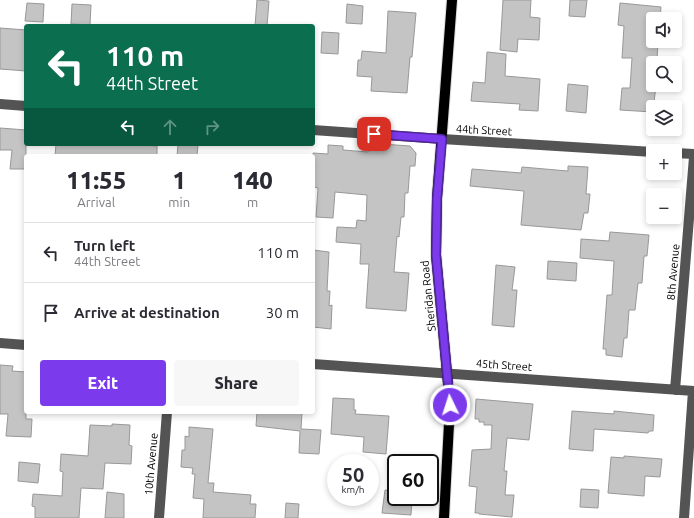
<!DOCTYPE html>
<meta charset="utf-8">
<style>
:root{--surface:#fff;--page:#f7f7f7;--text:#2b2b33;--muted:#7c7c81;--line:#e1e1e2;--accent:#7c3aed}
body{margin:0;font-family:Ubuntu,sans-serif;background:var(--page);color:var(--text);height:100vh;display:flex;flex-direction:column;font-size:15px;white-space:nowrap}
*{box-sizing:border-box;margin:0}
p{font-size:13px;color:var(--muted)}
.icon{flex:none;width:22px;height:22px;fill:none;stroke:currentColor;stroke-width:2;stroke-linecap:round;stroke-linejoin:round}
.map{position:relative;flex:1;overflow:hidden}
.panel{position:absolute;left:24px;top:154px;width:291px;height:260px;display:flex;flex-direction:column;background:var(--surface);border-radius:4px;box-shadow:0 2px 6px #0003}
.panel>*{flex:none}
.top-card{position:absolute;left:24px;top:24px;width:291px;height:122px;border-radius:4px;box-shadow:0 2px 6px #0003;background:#0b6e4f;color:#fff;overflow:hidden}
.tools{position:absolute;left:646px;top:12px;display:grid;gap:8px}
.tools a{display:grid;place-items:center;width:36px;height:36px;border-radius:4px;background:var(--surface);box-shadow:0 2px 6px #0003;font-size:20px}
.speed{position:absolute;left:327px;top:454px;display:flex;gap:8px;font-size:20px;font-weight:700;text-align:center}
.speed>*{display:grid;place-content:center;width:52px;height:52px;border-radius:50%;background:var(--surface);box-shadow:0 2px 6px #0003;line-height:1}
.speed small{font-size:10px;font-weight:400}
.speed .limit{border:2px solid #111;border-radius:6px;background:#fff;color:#111}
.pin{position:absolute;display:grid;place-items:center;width:34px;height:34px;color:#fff;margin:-17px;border-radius:8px;box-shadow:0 2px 6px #0006}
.me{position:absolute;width:44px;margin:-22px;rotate:356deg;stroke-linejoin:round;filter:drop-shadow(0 0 3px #0008)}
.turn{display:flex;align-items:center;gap:14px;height:84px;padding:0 16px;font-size:18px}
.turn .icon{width:52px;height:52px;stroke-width:2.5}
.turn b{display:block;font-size:28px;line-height:34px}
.lanes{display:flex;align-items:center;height:38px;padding:0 16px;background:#0003;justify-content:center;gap:20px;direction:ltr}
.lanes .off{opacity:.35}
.eta{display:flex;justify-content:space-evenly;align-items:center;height:68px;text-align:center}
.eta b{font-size:24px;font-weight:800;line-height:28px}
.action{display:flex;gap:8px;margin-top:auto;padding:8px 16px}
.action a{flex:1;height:46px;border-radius:4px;background:var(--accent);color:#fff;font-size:16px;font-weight:800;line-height:46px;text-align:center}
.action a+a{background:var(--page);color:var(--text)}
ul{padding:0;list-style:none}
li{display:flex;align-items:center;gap:12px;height:60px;padding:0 16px;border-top:1px solid var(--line)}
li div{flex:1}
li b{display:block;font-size:15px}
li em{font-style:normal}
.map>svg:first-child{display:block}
.building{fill:#c4c4c4;stroke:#989898}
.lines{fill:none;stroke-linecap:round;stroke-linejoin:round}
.major-casing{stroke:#dbdbdb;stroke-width:12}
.minor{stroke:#545454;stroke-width:10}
.major{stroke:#000;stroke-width:10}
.route-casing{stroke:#51269a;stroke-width:10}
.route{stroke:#7c3aed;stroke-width:7}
.labels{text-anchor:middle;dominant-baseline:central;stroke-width:3.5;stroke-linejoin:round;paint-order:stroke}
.street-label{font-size:11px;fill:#000;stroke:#fff}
</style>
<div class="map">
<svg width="694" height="518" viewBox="0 0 694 518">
<rect width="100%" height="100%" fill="#fff"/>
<path class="building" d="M257,0L269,1L267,26H255Z
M503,0H531L530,17L540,18L539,40L518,39L517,52L500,50Z
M570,0H587L585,17L569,16Z
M27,3L44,4L43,22L25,21Z
M620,3L661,7L660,19H653V41H658L657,60H653V85H656L653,112L620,110L622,88H630L632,58H622L624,26L618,25Z
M72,4L91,5L90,25L71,24Z
M347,4L363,6L362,24L346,23Z
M388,11L416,13L412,57H410L407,93L371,91L372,77L357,76L358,60H361L362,51L386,53Z
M0,28L26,30V71L0,69Z
M322,32L339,33L338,54L321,53Z
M487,52L506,54L505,76L540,79L538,111L519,110L520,104L471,101L473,82L485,83Z
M568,84L588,86L586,113L566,111Z
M0,128L26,130V169H10L12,150H0Z
M368,143L410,146L416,153L415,166H410L408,193H405L404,217H401L399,237L397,236L394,272L409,273L406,311L366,308L369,264H360L361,244L336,242L337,227L356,228L357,220L366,221L367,195L335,192L333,218L316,217L318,188L313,187V153L328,154V145L343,146V150L368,152Z
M56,144H126L157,146V156H55Z
M178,144H198L197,156H177Z
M568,166L588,167L586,194H590L588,213H584L581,230L521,225L524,191L470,186L472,169L521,173L522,167L568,171Z
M610,232L649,235L647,256H644L642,283H638L635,310H629L627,338H624L622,357L606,355V349H603L607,295H612L614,261L580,258L581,239L609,241Z
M313,250L329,252L327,291H330L329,306L332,305L331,329L313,327Z
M548,261L577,263L576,281L547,279Z
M496,265L515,267L512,290H517L514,327L492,325Z
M0,365L13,366L12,371L26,372V419H32L31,437L6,436L8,414H0Z
M333,398L354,399V410H356L355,414L389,416L386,454L363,452L364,437L331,434Z
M476,399L533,404L529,440L507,438L504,471H507L505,495H514L512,517L479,514V513H475L477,487L469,486L472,450L491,449L492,425H484V422H479V419H475Z
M572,411L614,414V411L654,415L653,431H649L648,433L594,429L593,451L569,449Z
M257,412H302L301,429L321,430L319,454L299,453L300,431L256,426Z
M112,424L130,425L129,445L132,446L131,464L105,463L103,489L81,488L79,518H35V507L32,506L33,494L62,496L63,472L60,471L61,454L88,456L90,425L112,426Z
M189,427L213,429L208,483H214L213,492L251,495L250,504H256L255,518H203L204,499L193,498L195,474H192L193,468L181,467L182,450H185V436L189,437Z
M624,456L662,459L660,477L645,476L644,496L608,493L611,457L624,458Z
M19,462L40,464L38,483L18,481Z
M581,489L599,490L598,508L580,507Z
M385,490L396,491V497H412L411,515L382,513Z
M107,492L124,494V518H105Z
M286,503L299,504L298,518H285Z"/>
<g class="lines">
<g class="major-casing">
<path id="major" d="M444,518L450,405L436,255L437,198L452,0"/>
</g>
<path class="minor" d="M0,104L26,106
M313,130L442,139L653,152
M675,153L694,154
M0,343L26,345
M313,364L694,391
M675,390L694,157
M159,518L167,412
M684,518L693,391"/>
<use href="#major" class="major"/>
</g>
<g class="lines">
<g class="route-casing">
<path id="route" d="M374,134L442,139L437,198L436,255L450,405"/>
</g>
<use href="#route" class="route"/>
</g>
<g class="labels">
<g class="street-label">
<text transform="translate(484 130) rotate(3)">44th Street</text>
<text transform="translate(673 272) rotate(-85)">8th Avenue</text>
<text transform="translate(428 296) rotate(-96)">Sheridan Road</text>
<text transform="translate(504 365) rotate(4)">45th Street</text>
<text transform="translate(151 464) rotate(-85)">10th Avenue</text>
</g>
</g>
</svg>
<div class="tools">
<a><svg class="icon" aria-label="sound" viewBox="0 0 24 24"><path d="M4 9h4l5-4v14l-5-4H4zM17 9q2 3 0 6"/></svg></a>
<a><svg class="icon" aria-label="search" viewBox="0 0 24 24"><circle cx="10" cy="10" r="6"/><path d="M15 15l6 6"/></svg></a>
<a><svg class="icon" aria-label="layers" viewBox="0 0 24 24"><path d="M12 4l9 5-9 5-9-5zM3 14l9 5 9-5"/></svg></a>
<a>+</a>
<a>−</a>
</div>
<div class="speed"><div>50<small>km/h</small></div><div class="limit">60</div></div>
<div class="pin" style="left:374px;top:134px;background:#d93025"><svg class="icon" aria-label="arrive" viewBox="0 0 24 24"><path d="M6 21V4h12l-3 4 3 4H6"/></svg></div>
<svg class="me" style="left:450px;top:405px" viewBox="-20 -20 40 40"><circle r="17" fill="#7c3aed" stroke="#fff" stroke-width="3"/><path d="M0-11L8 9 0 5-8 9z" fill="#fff"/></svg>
<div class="top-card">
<div class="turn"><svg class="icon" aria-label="left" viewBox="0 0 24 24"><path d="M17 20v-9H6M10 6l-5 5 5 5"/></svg><div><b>110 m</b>44th Street</div></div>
<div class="lanes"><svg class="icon" aria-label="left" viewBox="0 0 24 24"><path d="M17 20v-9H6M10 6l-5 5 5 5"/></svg><svg class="icon off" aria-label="ahead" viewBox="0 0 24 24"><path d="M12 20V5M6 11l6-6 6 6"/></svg><svg class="icon off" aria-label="right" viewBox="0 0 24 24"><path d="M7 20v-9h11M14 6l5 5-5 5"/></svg></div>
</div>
<section class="panel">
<div class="eta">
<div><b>11:55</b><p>Arrival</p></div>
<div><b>1</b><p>min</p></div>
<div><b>140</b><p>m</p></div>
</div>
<ul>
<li><svg class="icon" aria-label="left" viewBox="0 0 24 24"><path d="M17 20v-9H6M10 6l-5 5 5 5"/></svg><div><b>Turn left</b><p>44th Street</p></div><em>110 m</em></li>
<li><svg class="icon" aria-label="arrive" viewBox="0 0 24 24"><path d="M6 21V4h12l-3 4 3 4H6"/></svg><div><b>Arrive at destination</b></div><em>30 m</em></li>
</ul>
<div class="action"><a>Exit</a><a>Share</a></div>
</section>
</div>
